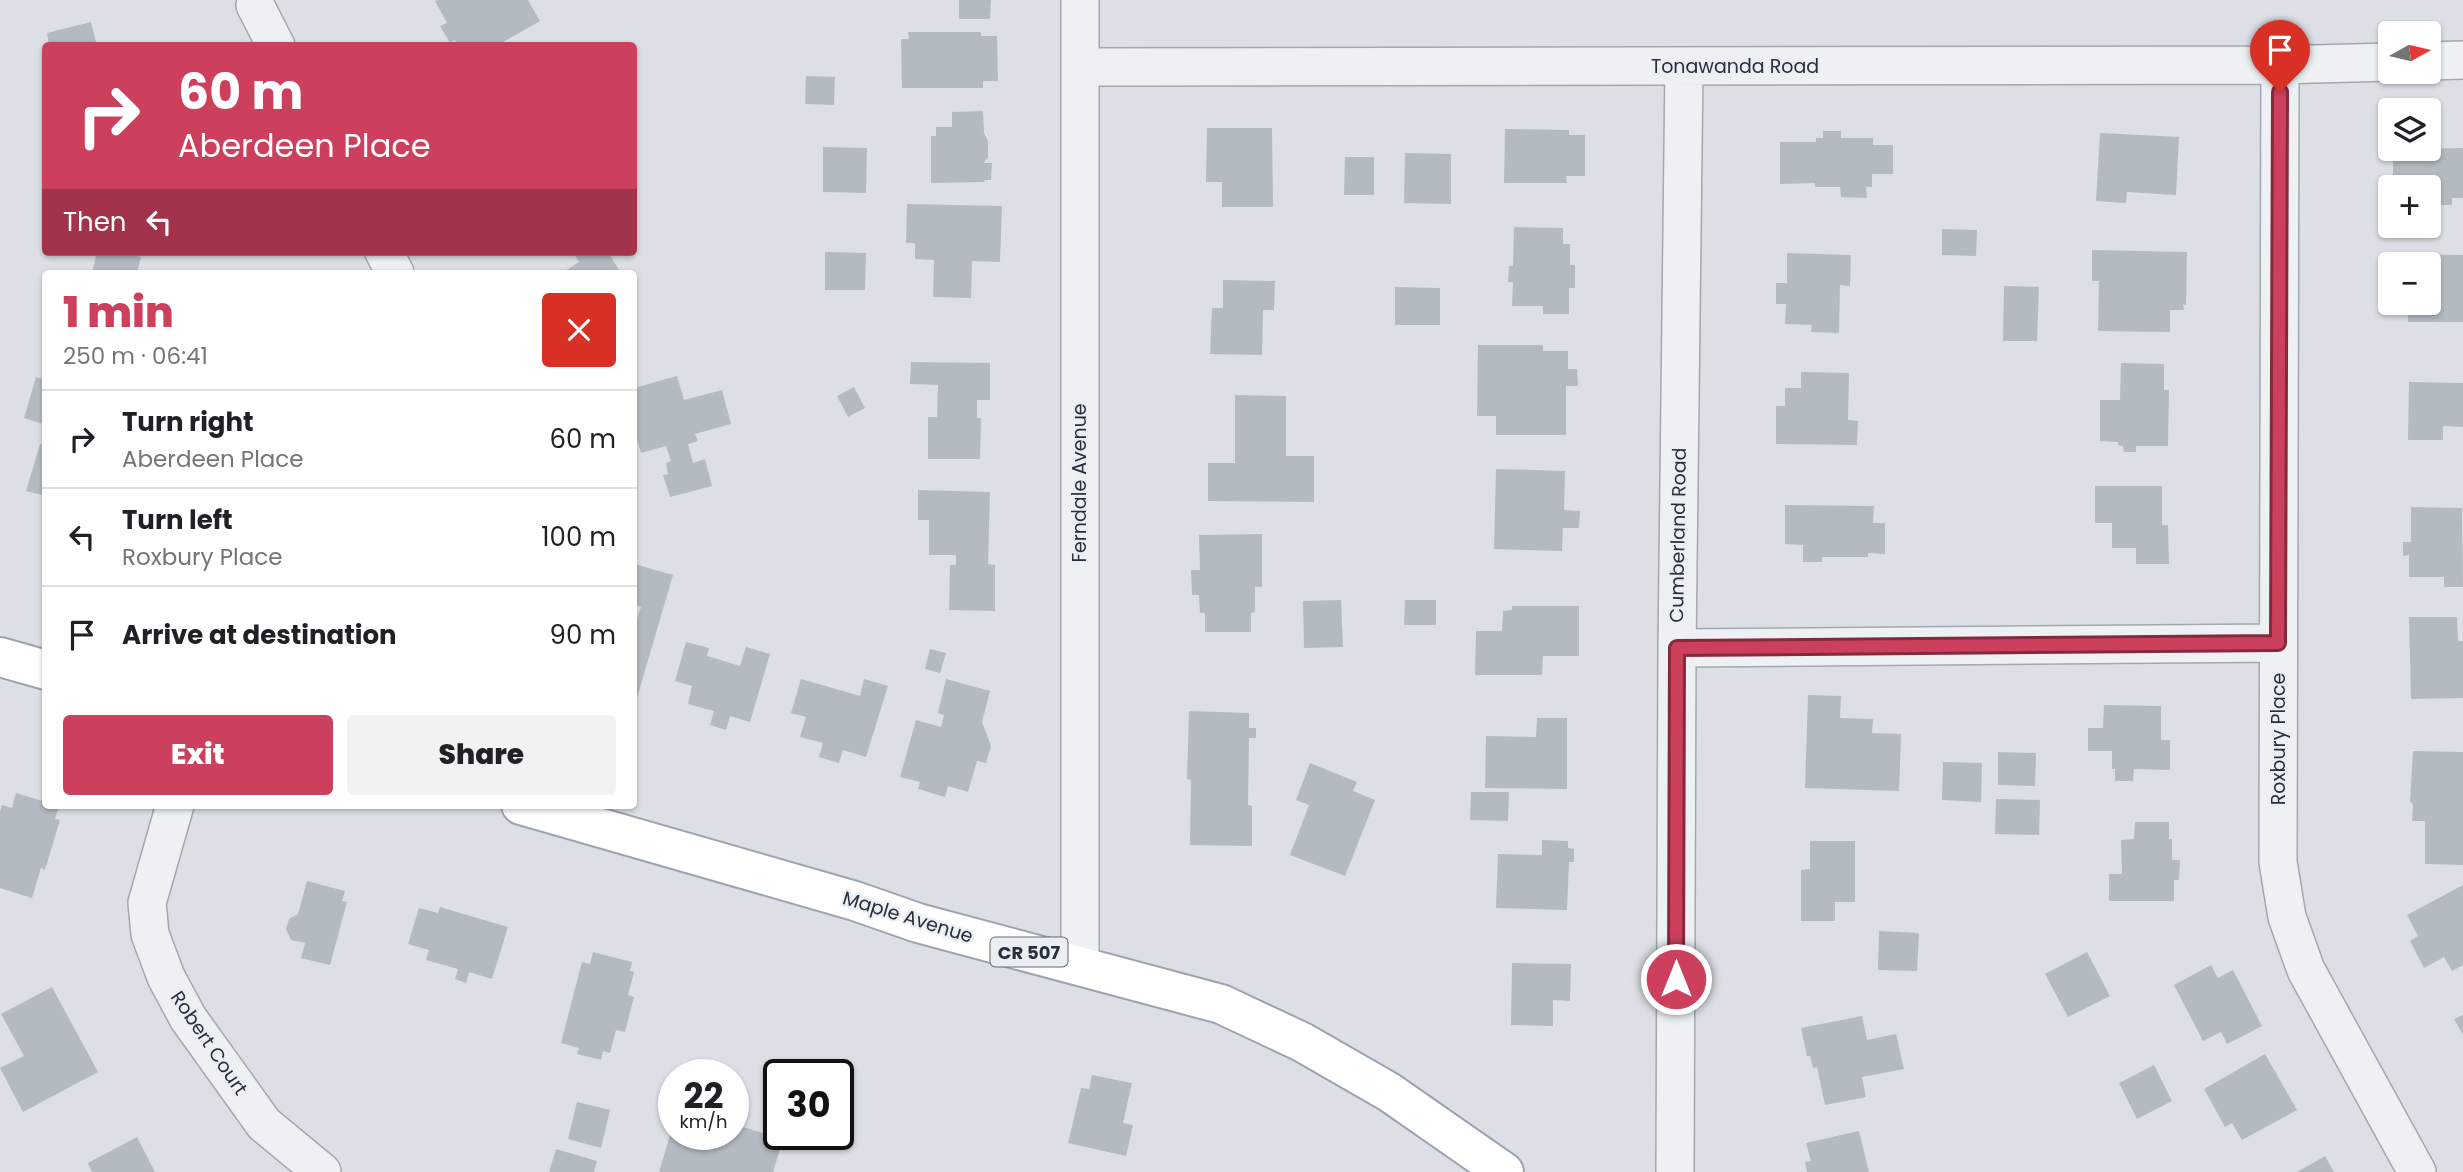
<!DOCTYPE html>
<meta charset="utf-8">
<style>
:root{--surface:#fff;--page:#f2f2f2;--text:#202124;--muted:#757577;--line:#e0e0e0;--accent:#cc405d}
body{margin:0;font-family:Poppins,sans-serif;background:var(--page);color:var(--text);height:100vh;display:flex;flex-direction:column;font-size:26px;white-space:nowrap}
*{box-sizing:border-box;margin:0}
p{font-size:23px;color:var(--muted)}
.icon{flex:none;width:38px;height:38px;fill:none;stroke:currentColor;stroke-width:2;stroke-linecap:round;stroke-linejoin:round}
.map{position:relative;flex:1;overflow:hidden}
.details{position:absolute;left:42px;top:270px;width:595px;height:539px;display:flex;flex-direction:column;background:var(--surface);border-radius:7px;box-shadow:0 2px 5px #0004}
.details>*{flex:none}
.guide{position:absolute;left:42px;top:42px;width:595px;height:214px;border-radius:7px;box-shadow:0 2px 5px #0004;background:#cc405d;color:#fff;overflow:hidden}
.needle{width:46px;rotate:82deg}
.controls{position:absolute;left:2378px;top:21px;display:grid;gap:14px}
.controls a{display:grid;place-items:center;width:63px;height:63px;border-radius:7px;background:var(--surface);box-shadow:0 2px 5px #0004;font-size:35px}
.speed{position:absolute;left:658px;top:1059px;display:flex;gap:14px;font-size:35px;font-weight:700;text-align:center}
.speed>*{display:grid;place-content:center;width:91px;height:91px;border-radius:50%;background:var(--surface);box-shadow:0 2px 5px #0004;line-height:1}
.speed small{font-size:18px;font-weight:400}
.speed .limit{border:4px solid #111;border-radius:10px;background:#fff;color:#111}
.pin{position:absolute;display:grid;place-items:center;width:60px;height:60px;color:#fff;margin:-72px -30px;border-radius:50% 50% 50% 0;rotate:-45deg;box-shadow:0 0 7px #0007}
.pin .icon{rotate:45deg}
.me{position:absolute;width:77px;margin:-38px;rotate:0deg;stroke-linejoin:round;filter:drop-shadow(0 0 5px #0008)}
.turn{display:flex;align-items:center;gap:24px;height:147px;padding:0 21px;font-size:32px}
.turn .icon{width:91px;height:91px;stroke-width:2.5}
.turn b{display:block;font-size:49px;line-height:60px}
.then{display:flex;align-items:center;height:66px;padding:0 21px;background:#0003;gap:14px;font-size:26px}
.round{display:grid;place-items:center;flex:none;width:74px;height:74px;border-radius:7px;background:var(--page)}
.head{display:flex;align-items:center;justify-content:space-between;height:119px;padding:0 21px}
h1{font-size:42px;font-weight:800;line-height:52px;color:var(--accent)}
.cta{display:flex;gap:14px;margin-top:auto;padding:14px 21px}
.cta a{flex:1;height:80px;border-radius:7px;background:var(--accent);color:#fff;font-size:28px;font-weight:800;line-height:80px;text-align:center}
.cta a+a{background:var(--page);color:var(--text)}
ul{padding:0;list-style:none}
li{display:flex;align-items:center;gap:21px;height:98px;padding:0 21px;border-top:2px solid var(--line)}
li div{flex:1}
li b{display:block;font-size:26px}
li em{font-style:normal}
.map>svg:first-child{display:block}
.building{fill:#b3bac2}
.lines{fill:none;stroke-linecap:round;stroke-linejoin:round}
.street-casing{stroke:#a2a7b0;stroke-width:40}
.primary-casing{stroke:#9ba5b1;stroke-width:42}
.street{stroke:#eef1f4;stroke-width:37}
.primary{stroke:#fff;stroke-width:38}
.route-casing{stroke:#852a3c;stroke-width:18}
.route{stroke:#cc405d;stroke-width:12}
.labels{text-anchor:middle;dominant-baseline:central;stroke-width:5;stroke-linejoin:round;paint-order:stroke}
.shield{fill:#ebeff4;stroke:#616973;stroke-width:2}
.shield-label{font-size:18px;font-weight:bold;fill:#262f3c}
.street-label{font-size:19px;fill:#262f3c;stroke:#ebeff4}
</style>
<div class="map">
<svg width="2463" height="1172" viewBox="0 0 2463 1172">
<rect width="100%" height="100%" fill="#dce0e6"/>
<path class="building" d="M437,0H528L540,21L496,46H458L455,40L450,43L440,26L447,23L435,1Z
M959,0H991L990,19H959Z
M91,22L96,42L90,43L91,46H49L47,33Z
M908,32H981V36H997L998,81H983V88H902L901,39H909Z
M806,76L835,77L834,105L805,104Z
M983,111L984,133L988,141V157L984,163H992L991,180H984L985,182L931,183V136H936V127H952V112Z
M1207,128H1272L1273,207H1222V182H1206Z
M1505,129L1569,130V135H1585V176H1566L1567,183H1504Z
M1823,131H1841V138H1873V145H1893V174H1872V187H1866L1867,198L1841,197L1840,187H1815V183L1780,184V142H1816V138H1823Z
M2100,133L2179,137L2176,195L2127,192L2126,203L2096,201Z
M823,147L867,148L866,193L823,192Z
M2463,148V198H2452V205H2430L2429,187L2393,185V149Z
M1405,153L1451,154V204L1404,203Z
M1345,157H1374V195H1344Z
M907,204L1002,206L1000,262L972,261L971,298L933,297L934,260L915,259V243H906Z
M1514,227L1563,228V244H1570V265H1575V288H1569V314H1543V306H1512L1513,282H1508L1509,266H1513Z
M1942,229L1977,230L1976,256L1942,255Z
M2092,250L2187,252L2186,305L2183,304L2184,310H2170V332L2098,331L2099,281H2092Z
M97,252H121L141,257L137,273H92Z
M573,252H608L621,273H562L579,262Z
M825,252L866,253L865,290H825Z
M1787,253L1851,255L1850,286L1840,285L1839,333L1811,332L1812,325L1785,324L1786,304H1776V283H1787Z
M2407,254L2463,255V322H2408V303H2429V264H2407Z
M1223,280L1275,281L1274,310H1263L1262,355L1210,354L1212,308H1223Z
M2004,286L2039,287L2037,341H2003Z
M1395,287L1440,288V325H1395Z
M1478,345H1543V351H1568V369H1577L1578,386H1566V435H1496V416H1477Z
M911,362L990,363V400H977V418H981L980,459H928V417H937L938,385L910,384Z
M2121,363L2164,364V390H2169L2168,446H2136V452H2124L2123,446L2118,445V442L2100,441V400H2120Z
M1801,372L1849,373L1848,420L1858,421L1857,445L1776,444V406H1785V388H1801Z
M677,376L684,400L722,390L731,424L695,434L698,441L688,444L693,463L705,459L712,486L670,497L663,475L668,474L666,463L671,461L666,446L641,453L635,432H634V388Z
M36,377L46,380V425L24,418Z
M2409,382L2463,383V427L2443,426V440H2408Z
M854,387L865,408L848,417L837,396Z
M1235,395L1286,396V456H1314V502L1208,501V463H1235Z
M40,444L46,446V496L26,491Z
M1496,469L1565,471L1564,510L1580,511L1579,528H1563L1562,551L1494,549Z
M2095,486H2162V525H2168L2169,564H2136V548H2112V523H2095Z
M918,490L990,492L988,564L995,565V611L949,610L950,565H956V555H929V520H918Z
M1785,505L1874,506L1873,523H1885V554L1868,553V557H1822V562H1803V545L1785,544Z
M2411,507L2462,508L2463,587H2444V577H2409V555L2403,556V542H2411Z
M1262,534V587H1255V612L1251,613V632H1205V613H1200L1199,595H1192L1191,570H1200L1199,535Z
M634,564L673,575L637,698L634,697V628L641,607L634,605Z
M1341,600L1343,647L1304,648L1303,601Z
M1405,600H1436V625H1404Z
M1512,606H1579V656H1543L1542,675H1475L1476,631H1502L1503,611L1512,610Z
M2409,617H2457L2458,641H2463V698L2411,699Z
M686,642L709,648L707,656L740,666L746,647L770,654L750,722L730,716L726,730L710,725L714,711L688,704L692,686L675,681Z
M930,649L946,653L940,673L925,669Z
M801,679L860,696L864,679L888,686L866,757L843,750L839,763L819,757L823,743L800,737L806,717L791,713Z
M946,679L990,691L982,722L991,746L986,763L977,761L968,792L948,786L945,797L918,789L920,782L900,777L916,720L941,727L944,715L938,713Z
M1808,695L1841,696L1840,718L1873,719L1872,733L1901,734L1899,791L1805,788Z
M2104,705L2161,706V740H2170V770L2134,769L2133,781H2115V769H2112V751H2088V728H2103Z
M1189,711L1249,713V728H1256V738H1249L1248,805L1252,806V846L1190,845L1191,780L1187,779Z
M1537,718H1567V789L1485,788L1486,736L1536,737Z
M2413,751L2463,752V865L2425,864V821H2412L2413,805L2410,801Z
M1998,752L2036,753L2035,786L1998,785Z
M1943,762L1982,763L1981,802L1942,800Z
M1310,763L1357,782L1353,791L1375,800L1345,876L1290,855L1309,805L1296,800Z
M1471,792H1509L1508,821L1470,820Z
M16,793L46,802V805L59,806L55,819L60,820L45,870L41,868L32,898L0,888V812L2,805L12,808Z
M1996,799L2040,800L2039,835L1995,834Z
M2135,822H2169V839H2172V860H2180L2179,880H2174V901H2109V874H2122L2121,840L2134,839Z
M1542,840L1568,841V848L1574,849V862H1569L1567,910L1496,908L1498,854L1542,855Z
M1810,841H1855V902H1835V921H1801V870L1810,869Z
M307,881L345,891L342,901L347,902L330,965L301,958L305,943L291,940L286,929L289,919L298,914Z
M2463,885V965L2452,971L2444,957L2424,968L2410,941L2418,936L2407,915Z
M440,907L508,927L492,979L469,972L466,983L455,979L458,969L426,960L429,950L408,944L419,908L438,913Z
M1879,931L1919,933L1917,971L1878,970Z
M593,952L632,962L630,971L634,972L628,995L634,997L625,1032L616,1030L610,1053L603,1051L601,1060L577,1054L579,1048L561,1043L582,962L590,964Z
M2087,952L2110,996L2068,1017L2045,974Z
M1512,963L1571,964L1570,1001L1553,1000V1026L1511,1025Z
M2211,965L2218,978L2233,970L2262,1026L2227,1044L2221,1032L2203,1041L2174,985Z
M52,987L98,1072L23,1112L0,1068L24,1056L1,1014Z
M2463,1015V1035L2454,1019Z
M1862,1016L1867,1040L1896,1034L1904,1069L1862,1077L1866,1097L1825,1105L1817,1067L1813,1068L1810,1056H1807L1801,1028Z
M2265,1054L2297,1110L2242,1140L2232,1123L2225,1127L2204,1089Z
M2154,1065L2172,1101L2137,1119L2119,1083Z
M1092,1075L1132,1083L1123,1123L1133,1125L1126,1156L1068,1143L1081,1088L1089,1089Z
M577,1102L610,1110L601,1148L568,1139Z
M733,1106L748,1111L743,1127L783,1139L773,1172H659L673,1125L674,1134H733Z
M1859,1131L1869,1172H1807L1805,1162L1811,1161L1806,1143Z
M137,1137L155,1172H92L88,1163Z
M556,1149L597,1161L594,1172H549Z
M2325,1156L2334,1172H2297Z"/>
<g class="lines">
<g class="street-casing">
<path id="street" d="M1080,0V965
M255,5L276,46
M2429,61L2463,60
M2280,65L2278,862L2287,917L2306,970L2417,1172
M1080,67L2280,65L2390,62
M384,252L395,273
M1677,648L2278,643
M175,805L147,903L150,934L166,977L188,1018L264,1124L322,1172
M1675,1172L1677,648L1684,66"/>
</g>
<g class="primary-casing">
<path id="primary" d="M0,657L46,670
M521,805L855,901L918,923L1221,1004L1302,1042L1389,1092L1504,1172"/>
</g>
<use href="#street" class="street"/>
<use href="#primary" class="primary"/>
</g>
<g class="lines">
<g class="route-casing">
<path id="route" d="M1676,979L1677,648L2278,643L2280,92"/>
</g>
<use href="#route" class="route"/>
</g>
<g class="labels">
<rect class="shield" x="990.5" y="937.5" width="77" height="29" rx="5"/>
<g class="shield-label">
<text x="1029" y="952">CR 507</text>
</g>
<g class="street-label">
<text x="1735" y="66">Tonawanda Road</text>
<text transform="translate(1079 483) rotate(-90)">Ferndale Avenue</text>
<text transform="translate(1678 535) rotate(-89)">Cumberland Road</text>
<text transform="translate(2278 739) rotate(-90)">Roxbury Place</text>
<text transform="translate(908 917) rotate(17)">Maple Avenue</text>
<text transform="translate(209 1043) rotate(56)">Robert Court</text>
</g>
</g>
</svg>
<div class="controls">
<a><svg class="needle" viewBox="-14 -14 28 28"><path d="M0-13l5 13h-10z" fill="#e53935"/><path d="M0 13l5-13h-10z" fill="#757577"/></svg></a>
<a><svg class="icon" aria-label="layers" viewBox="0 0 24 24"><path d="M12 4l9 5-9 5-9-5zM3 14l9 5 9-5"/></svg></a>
<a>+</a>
<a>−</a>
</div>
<div class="speed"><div>22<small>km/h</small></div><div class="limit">30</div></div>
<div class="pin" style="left:2280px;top:92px;background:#d93025"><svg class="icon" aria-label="arrive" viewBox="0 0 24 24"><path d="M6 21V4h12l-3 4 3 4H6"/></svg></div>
<svg class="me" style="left:1676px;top:979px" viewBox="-20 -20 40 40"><circle r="17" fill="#cc405d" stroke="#fff" stroke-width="3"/><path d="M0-11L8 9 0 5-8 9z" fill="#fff"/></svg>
<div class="guide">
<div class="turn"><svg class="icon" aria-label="right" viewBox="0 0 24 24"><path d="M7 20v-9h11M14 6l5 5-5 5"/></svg><div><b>60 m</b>Aberdeen Place</div></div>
<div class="then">Then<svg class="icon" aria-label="left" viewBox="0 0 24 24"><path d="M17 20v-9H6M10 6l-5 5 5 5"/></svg></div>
</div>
<section class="details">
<div class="head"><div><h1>1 min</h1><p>250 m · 06:41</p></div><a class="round" style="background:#d93025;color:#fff"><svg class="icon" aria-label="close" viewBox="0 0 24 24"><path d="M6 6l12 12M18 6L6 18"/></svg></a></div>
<ul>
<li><svg class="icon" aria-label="right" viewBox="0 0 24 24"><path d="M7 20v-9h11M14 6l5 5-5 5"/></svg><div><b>Turn right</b><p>Aberdeen Place</p></div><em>60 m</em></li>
<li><svg class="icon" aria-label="left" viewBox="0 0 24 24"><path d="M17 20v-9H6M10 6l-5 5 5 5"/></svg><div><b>Turn left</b><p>Roxbury Place</p></div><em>100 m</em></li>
<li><svg class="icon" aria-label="arrive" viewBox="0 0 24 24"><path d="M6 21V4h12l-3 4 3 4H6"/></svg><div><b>Arrive at destination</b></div><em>90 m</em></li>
</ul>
<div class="cta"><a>Exit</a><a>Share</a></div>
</section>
</div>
